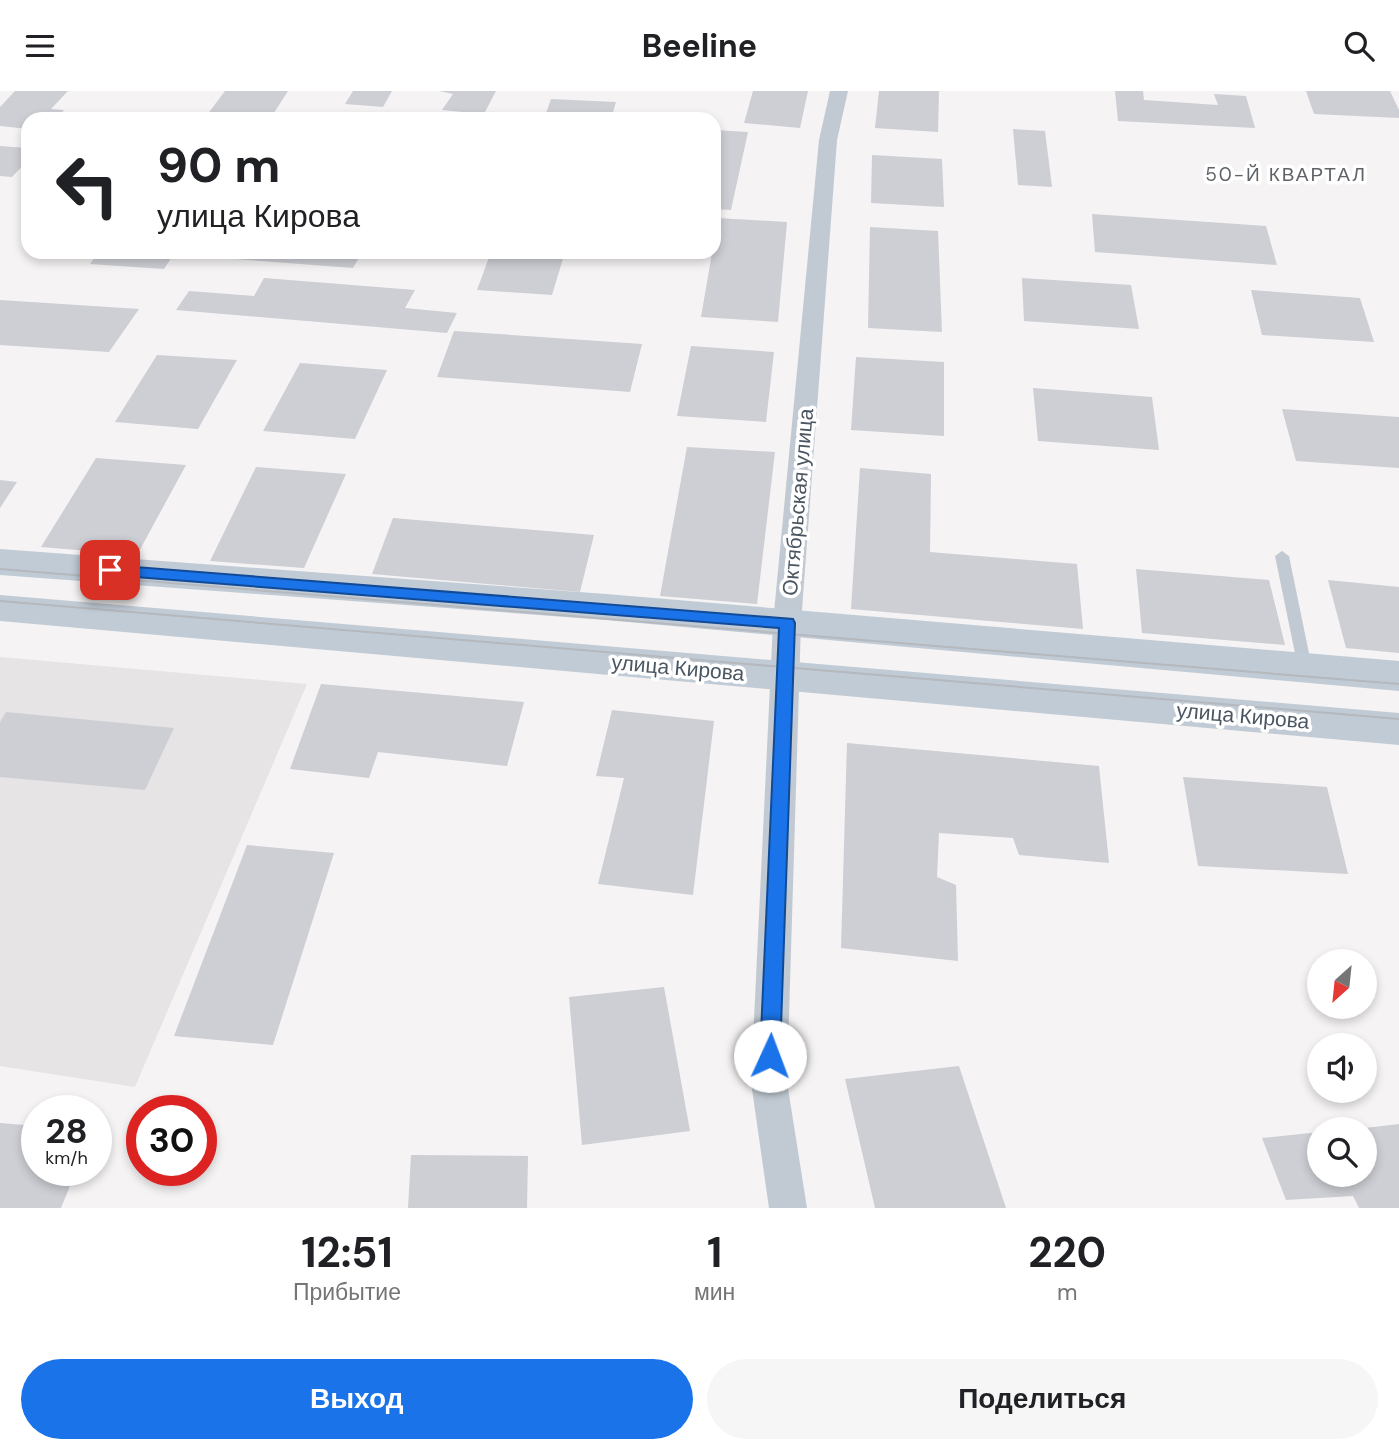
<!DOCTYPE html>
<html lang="ru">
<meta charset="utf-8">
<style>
:root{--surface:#fff;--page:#f6f6f6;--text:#202124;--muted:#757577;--accent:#1a73e8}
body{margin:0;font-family:"DM Sans",sans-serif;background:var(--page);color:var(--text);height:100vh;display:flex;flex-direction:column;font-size:26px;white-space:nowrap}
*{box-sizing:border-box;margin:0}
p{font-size:23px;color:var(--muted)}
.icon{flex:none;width:38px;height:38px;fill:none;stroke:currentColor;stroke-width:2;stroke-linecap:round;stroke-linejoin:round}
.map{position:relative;height:1117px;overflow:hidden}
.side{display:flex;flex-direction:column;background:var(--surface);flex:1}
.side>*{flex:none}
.guide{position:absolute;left:21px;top:21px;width:700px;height:147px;border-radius:21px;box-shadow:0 4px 10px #0003;background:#fff;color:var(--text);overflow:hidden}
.needle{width:46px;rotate:207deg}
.controls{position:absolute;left:1307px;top:858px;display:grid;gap:14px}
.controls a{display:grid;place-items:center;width:70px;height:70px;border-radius:50%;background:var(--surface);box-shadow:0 4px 10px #0003;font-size:35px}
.speed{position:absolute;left:21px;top:1004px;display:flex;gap:14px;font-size:35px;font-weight:700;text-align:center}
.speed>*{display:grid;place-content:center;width:91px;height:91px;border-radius:50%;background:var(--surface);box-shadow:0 4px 10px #0003;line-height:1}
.speed small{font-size:18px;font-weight:400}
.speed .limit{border:10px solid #d22;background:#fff;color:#111}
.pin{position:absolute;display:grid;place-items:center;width:60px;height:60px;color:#fff;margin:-30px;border-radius:14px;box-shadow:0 4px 10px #0006}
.me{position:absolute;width:77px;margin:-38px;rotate:2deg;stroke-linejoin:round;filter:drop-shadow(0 0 5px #0008)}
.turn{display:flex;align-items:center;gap:24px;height:147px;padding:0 21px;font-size:32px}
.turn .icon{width:91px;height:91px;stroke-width:2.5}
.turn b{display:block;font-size:49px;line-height:60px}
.eta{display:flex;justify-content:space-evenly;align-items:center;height:119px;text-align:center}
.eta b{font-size:42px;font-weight:700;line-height:49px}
.action{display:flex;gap:14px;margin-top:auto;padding:14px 21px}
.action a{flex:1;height:80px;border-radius:42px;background:var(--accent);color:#fff;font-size:28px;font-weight:700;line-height:80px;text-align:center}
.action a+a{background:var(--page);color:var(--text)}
header{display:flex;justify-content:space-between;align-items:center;height:91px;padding:0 21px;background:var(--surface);font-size:32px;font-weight:700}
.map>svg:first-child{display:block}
.education{fill:#e6e4e5}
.building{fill:#cdcfd5}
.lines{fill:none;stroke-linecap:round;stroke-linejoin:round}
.lane{fill:#c1cad2;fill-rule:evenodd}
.street{fill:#c1cad2;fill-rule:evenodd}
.secondary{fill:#c1cbd6;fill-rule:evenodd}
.tram{stroke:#b5b8bd;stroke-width:2}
.route{fill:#1a73e8;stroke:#114b97;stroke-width:2}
.labels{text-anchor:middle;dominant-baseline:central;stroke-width:7;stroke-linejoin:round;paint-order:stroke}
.far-neighbourhood-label{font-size:19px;letter-spacing:2px;fill:#5f6368;stroke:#fff}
.street-label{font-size:21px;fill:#4a5661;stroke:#fff}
</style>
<header><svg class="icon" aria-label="menu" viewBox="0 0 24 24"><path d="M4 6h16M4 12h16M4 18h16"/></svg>Beeline<svg class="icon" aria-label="search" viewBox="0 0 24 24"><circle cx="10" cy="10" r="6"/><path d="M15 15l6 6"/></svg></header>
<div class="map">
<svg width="1399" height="1117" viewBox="0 0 1399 1117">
<rect width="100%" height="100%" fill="#f5f3f3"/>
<path class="education" d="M0,566L307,593L135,996L0,975Z"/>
<path class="building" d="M15,0H68L51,18L64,19L56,28H28V38L0,35V16Z
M225,0H288L270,28H204Z
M353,0H392L383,16L345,13Z
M439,0H496L484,23L442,19L453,3Z
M753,0H808L800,37L744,32Z
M879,0H939L938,41L875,37Z
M1115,0H1143L1144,9L1218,14L1214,3L1246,5L1255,37L1118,30Z
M1306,0H1390L1399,19V27L1314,23Z
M551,8L616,11L611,28H544Z
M1013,38L1045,40L1052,96L1018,94Z
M714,39L748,41L731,119L714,118Z
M0,55L28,57V69L12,86L0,85Z
M872,64L942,68L944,116L871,112Z
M1092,123L1266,135L1277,174L1095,161Z
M718,127L787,131L778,231L701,226Z
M870,136L938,140L942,241L868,237Z
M99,161H175L164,178L90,173Z
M227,161H362L353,177L223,167Z
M491,161H565L552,204L477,199Z
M264,187L415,199L405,217L457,222L447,242L176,219L189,200L254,205Z
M1022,187L1131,194L1139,238L1024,230Z
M1251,199L1360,207L1374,251L1262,244Z
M0,209L139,218L109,261L0,254Z
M454,240L642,253L630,301L437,286Z
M691,255L774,261L766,331L677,325Z
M157,264L237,269L198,338L115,331Z
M856,266L944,271V345L851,339Z
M300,272L387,279L355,348L263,340Z
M1033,297L1152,306L1159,359L1038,350Z
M1282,318L1399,326V377L1296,370Z
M687,356L775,361L757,513L660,505Z
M96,367L186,374L137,464L41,456Z
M256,376L346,383L304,477L210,470Z
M860,377L931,383L930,461L1077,473L1083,538L851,518Z
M0,389L17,391L0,417Z
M393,427L594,444L580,501L372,483Z
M1136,478L1269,489L1285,554L1142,542Z
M1328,489L1399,496V562L1346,557Z
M321,593L524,611L507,675L378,661L369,687L290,678Z
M612,619L714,630L693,804L598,793L624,687L596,685Z
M6,621L174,637L145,699L0,686V631Z
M847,652L1099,675L1109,772L1019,764L1013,747L939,742L937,786L956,794L958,870L841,857Z
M1183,686L1327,696L1348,783L1198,775Z
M247,754L334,762L273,954L174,945Z
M664,896L690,1040L582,1054L569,906Z
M959,975L1006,1117H875L845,988Z
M0,1032L37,1035V1080H76L61,1117H0Z
M1399,1033V1117H1359L1353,1105L1286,1109L1262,1047L1320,1041V1083H1365V1037Z
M411,1064L528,1065L527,1117H408Z"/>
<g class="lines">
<path class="lane" d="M1282,460L1289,465L1312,577L1305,582L1298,577L1275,465Z"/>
<path class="street" d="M830,0H848L837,49L801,532L787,991L807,1117H769L751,991L773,532L819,49Z"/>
<path class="secondary" d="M0,458L606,503L1399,570V600L606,529L0,484Z
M0,504L1399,622V654L0,530Z"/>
<path class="tram" d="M0,478L1399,593
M0,510L1399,628"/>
</g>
<path class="route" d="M110,474L793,528L795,532L780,965L777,971L770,974L763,971L760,965L779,537L110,484L103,479Z"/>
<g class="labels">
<g class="far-neighbourhood-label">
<text x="1286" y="83">50-Й КВАРТАЛ</text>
</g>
<g class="street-label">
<text transform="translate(798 411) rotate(-85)">Октябрьская улица</text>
<text transform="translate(678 577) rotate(5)">улица Кирова</text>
<text transform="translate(1243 625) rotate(5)">улица Кирова</text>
</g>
</g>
</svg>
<div class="controls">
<a><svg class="needle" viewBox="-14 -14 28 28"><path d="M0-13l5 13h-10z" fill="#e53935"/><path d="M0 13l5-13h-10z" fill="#757577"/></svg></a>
<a><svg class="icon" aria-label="sound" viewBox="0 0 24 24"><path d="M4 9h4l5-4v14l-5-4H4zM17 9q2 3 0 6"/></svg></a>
<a><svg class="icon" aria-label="search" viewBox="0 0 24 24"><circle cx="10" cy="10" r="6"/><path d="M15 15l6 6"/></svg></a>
</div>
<div class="speed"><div>28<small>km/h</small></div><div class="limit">30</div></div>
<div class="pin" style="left:110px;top:479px;background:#d93025"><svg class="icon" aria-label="arrive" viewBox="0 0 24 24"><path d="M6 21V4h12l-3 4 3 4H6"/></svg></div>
<svg class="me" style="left:770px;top:965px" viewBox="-20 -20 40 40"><circle r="19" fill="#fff"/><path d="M0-13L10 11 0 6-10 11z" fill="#1a73e8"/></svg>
<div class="guide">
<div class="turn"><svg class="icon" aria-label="left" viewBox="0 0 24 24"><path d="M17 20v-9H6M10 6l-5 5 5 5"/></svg><div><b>90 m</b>улица Кирова</div></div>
</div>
</div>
<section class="side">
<div class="eta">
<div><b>12:51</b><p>Прибытие</p></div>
<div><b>1</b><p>мин</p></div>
<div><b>220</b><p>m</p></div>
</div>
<div class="action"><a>Выход</a><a>Поделиться</a></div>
</section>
